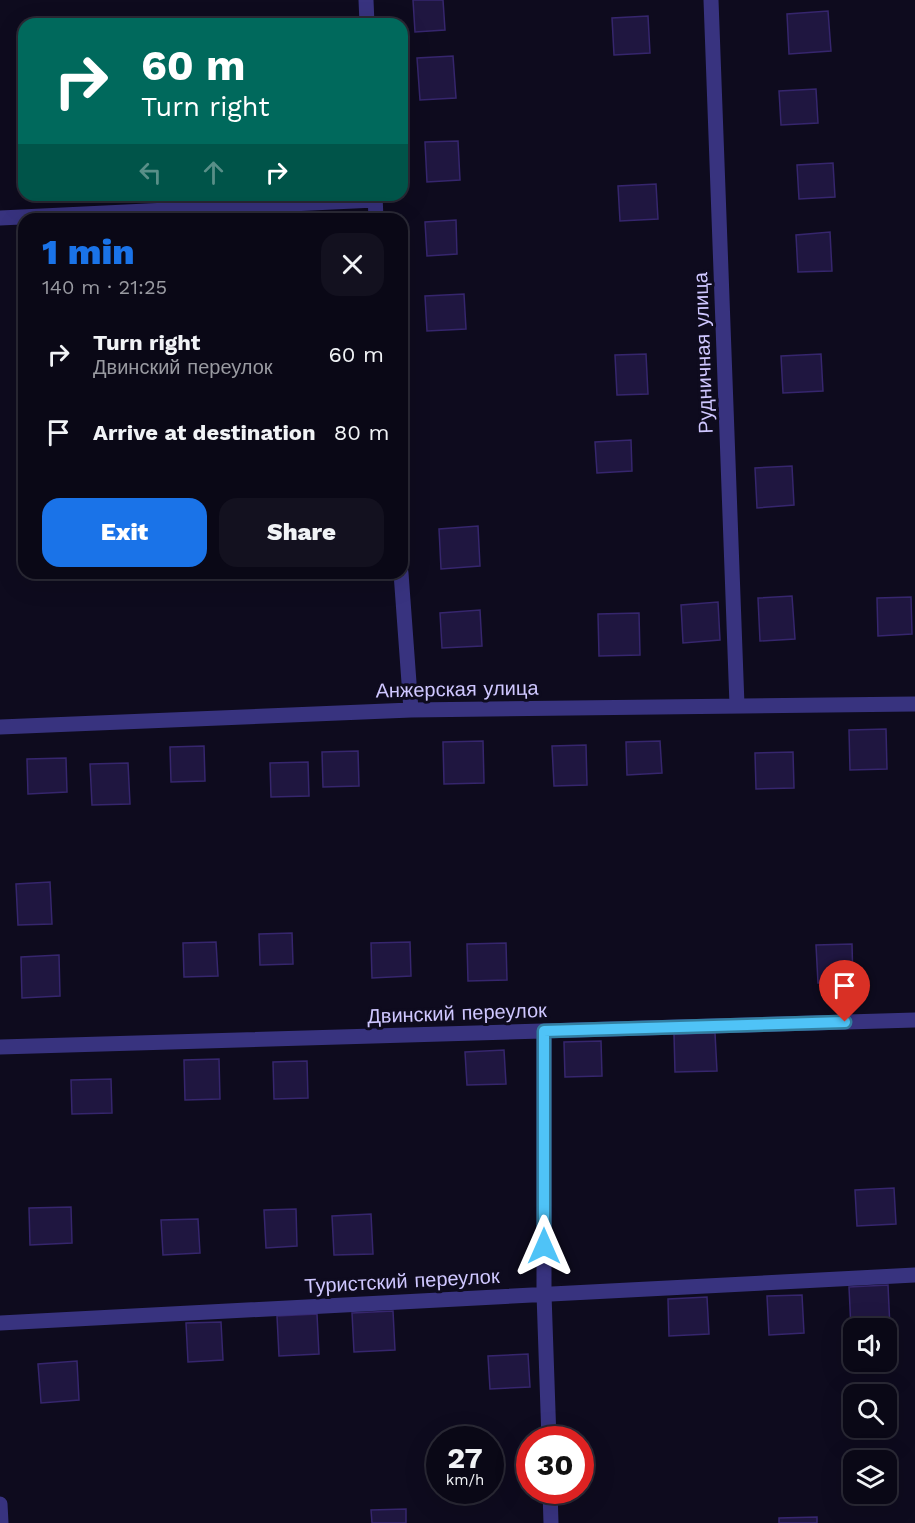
<!DOCTYPE html>
<meta charset="utf-8">
<style>
:root{--surface:#0a0816;--page:#13111f;--text:#f1f3f6;--muted:#999aa1;--line:#2a2935;--accent:#1a73e8}
body{margin:0;font-family:"Work Sans",sans-serif;background:var(--page);color:var(--text);height:100vh;display:flex;flex-direction:column;font-size:22px;white-space:nowrap}
*{box-sizing:border-box;margin:0}
p{font-size:20px;color:var(--muted)}
.icon{flex:none;width:33px;height:33px;fill:none;stroke:currentColor;stroke-width:2;stroke-linecap:round;stroke-linejoin:round}
.map{position:relative;flex:1;overflow:hidden}
.side{position:absolute;left:18px;top:213px;width:390px;height:366px;display:flex;flex-direction:column;background:var(--surface);border-radius:18px;box-shadow:0 6px 24px #0002,0 0 0 2px var(--line)}
.side>*{flex:none}
.banner{position:absolute;left:18px;top:18px;width:390px;height:183px;border-radius:18px;box-shadow:0 6px 24px #0002,0 0 0 2px var(--line);background:#00695c;color:#fff;overflow:hidden}
.fabs{position:absolute;left:843px;top:1318px;display:grid;gap:12px}
.fabs a{display:grid;place-items:center;width:54px;height:54px;border-radius:12px;background:var(--surface);box-shadow:0 6px 24px #0002,0 0 0 2px var(--line);font-size:30px}
.speed{position:absolute;left:426px;top:1426px;display:flex;gap:12px;font-size:30px;font-weight:700;text-align:center}
.speed>*{display:grid;place-content:center;width:78px;height:78px;border-radius:50%;background:var(--surface);box-shadow:0 6px 24px #0002,0 0 0 2px var(--line);line-height:1}
.speed small{font-size:15px;font-weight:400}
.speed .limit{border:9px solid #d22;background:#fff;color:#111}
.pin{position:absolute;display:grid;place-items:center;width:51px;height:51px;color:#fff;margin:-62px -26px;border-radius:50% 50% 50% 0;rotate:-45deg;box-shadow:0 0 6px #0007}
.pin .icon{rotate:45deg}
.me{position:absolute;width:66px;margin:-33px;rotate:0deg;stroke-linejoin:round;filter:drop-shadow(0 0 4px #0008)}
.turn{display:flex;align-items:center;gap:21px;height:126px;padding:0 24px;font-size:27px}
.turn .icon{width:78px;height:78px;stroke-width:2.5}
.turn b{display:block;font-size:42px;line-height:51px}
.lanes{display:flex;align-items:center;height:57px;padding:0 24px;background:#0003;justify-content:center;gap:30px;direction:ltr}
.lanes .off{opacity:.35}
.round{display:grid;place-items:center;flex:none;width:63px;height:63px;border-radius:18px;background:var(--page)}
.head{display:flex;align-items:center;justify-content:space-between;height:102px;padding:0 24px}
h1{font-size:36px;font-weight:800;line-height:45px;color:var(--accent)}
.cta{display:flex;gap:12px;margin-top:auto;padding:12px 24px}
.cta a{flex:1;height:69px;border-radius:18px;background:var(--accent);color:#fff;font-size:24px;font-weight:800;line-height:69px;text-align:center}
.cta a+a{background:var(--page);color:var(--text)}
ul{padding:0;list-style:none}
li{display:flex;align-items:center;gap:18px;height:78px;padding:0 24px}
li div{flex:1}
li b{display:block;font-size:22px}
li em{font-style:normal}
.map>svg:first-child{display:block}
.building{fill:#1f1640;stroke:#36266d;stroke-width:1.5}
.lines{fill:none;stroke-linecap:round;stroke-linejoin:round}
.minor{stroke:#38337f;stroke-width:15}
.route-casing{stroke:#337fa1;stroke-width:15}
.route{stroke:#4fc3f7;stroke-width:10}
.labels{text-anchor:middle;dominant-baseline:central;stroke-width:6;stroke-linejoin:round;paint-order:stroke}
.street-label{font-size:20px;fill:#cfc7ff;stroke:#0e0b1e}
</style>
<div class="map">
<svg width="915" height="1523" viewBox="0 0 915 1523">
<rect width="100%" height="100%" fill="#0e0b1e"/>
<path class="building" d="M413,0H443L445,30L415,32Z
M828,11L831,51L789,54L787,14Z
M648,16L650,53L614,55L612,18Z
M453,56L456,98L420,100L417,58Z
M816,89L818,123L781,125L779,91Z
M458,141L460,180L427,182L425,142Z
M833,163L835,197L799,199L797,165Z
M656,184L658,219L620,221L618,186Z
M456,220L457,254L427,256L425,222Z
M830,232L832,271L798,272L796,235Z
M464,294L466,329L427,331L425,296Z
M646,354L648,394L617,395L615,355Z
M821,354L823,391L783,393L781,356Z
M631,440L632,471L597,473L595,442Z
M792,466L794,505L757,508L755,468Z
M478,526L480,566L441,569L439,529Z
M792,596L795,639L760,641L758,598Z
M911,597L912,634L878,636L877,598Z
M718,602L720,640L683,643L681,605Z
M480,610L482,646L442,648L440,613Z
M639,613L640,655L599,656L598,614Z
M886,729L887,769L850,770L849,730Z
M483,741L484,783L444,784L443,742Z
M660,741L662,773L627,775L626,742Z
M586,745L587,785L554,786L552,746Z
M204,746L205,781L171,782L170,747Z
M358,751L359,786L323,787L322,752Z
M793,752L794,788L756,789L755,753Z
M66,758L67,792L28,794L27,759Z
M308,762L309,796L271,797L270,763Z
M128,763L130,804L92,805L90,764Z
M50,882L52,924L18,925L16,884Z
M292,933L293,964L260,965L259,934Z
M216,942L218,976L184,977L183,943Z
M410,942L411,976L372,978L371,943Z
M506,943L507,980L468,981L467,944Z
M852,944L853,982L818,983L816,945Z
M59,955L60,996L22,998L21,957Z
M715,1033L717,1071L675,1072L674,1034Z
M601,1041L602,1076L565,1077L564,1042Z
M504,1050L506,1084L467,1085L465,1052Z
M219,1059L220,1099L185,1100L184,1060Z
M307,1061L308,1098L274,1099L273,1062Z
M111,1079L112,1113L72,1114L71,1080Z
M894,1188L896,1224L857,1226L855,1190Z
M71,1207L72,1243L30,1245L29,1208Z
M296,1209L297,1246L266,1248L264,1210Z
M371,1214L373,1254L334,1255L332,1216Z
M198,1219L200,1253L163,1255L161,1220Z
M888,1285L890,1328L851,1329L849,1287Z
M802,1295L804,1333L769,1335L767,1296Z
M707,1297L709,1334L669,1336L668,1299Z
M393,1311L395,1350L354,1352L352,1313Z
M317,1314L319,1354L279,1356L277,1316Z
M221,1322L223,1360L188,1362L186,1323Z
M528,1354L530,1387L490,1389L488,1356Z
M77,1361L79,1400L41,1403L38,1364Z
M406,1509V1523H372L371,1510Z
M817,1517V1523H779V1518Z"/>
<g class="lines">
<path class="minor" d="M366,0L367,24
M711,0L737,705
M375,195L376,219
M0,218L375,200
M401,573L411,710
M0,727L411,710L915,704
M544,1031V1294L549,1440
M0,1047L915,1020
M0,1323L915,1275
M550,1491L551,1523
M0,1504L1,1523"/>
</g>
<g class="lines">
<g class="route-casing">
<path id="route" d="M544,1246V1031L845,1022"/>
</g>
<use href="#route" class="route"/>
</g>
<g class="labels">
<g class="street-label">
<text transform="translate(703 353) rotate(-92)">Рудничная улица</text>
<text transform="translate(457 689) rotate(-1)">Анжерская улица</text>
<text transform="translate(457 1013) rotate(-2)">Двинский переулок</text>
<text transform="translate(402 1281) rotate(-3)">Туристский переулок</text>
</g>
</g>
</svg>
<div class="fabs">
<a><svg class="icon" aria-label="sound" viewBox="0 0 24 24"><path d="M4 9h4l5-4v14l-5-4H4zM17 9q2 3 0 6"/></svg></a>
<a><svg class="icon" aria-label="search" viewBox="0 0 24 24"><circle cx="10" cy="10" r="6"/><path d="M15 15l6 6"/></svg></a>
<a><svg class="icon" aria-label="layers" viewBox="0 0 24 24"><path d="M12 4l9 5-9 5-9-5zM3 14l9 5 9-5"/></svg></a>
</div>
<div class="speed"><div>27<small>km/h</small></div><div class="limit">30</div></div>
<div class="pin" style="left:845px;top:1022px;background:#d93025"><svg class="icon" aria-label="arrive" viewBox="0 0 24 24"><path d="M6 21V4h12l-3 4 3 4H6"/></svg></div>
<svg class="me" style="left:544px;top:1246px" viewBox="-20 -20 40 40"><path d="M0-17L14 15 0 8-14 15z" fill="#4fc3f7" stroke="#fff" stroke-width="4"/></svg>
<div class="banner">
<div class="turn"><svg class="icon" aria-label="right" viewBox="0 0 24 24"><path d="M7 20v-9h11M14 6l5 5-5 5"/></svg><div><b>60 m</b>Turn right</div></div>
<div class="lanes"><svg class="icon off" aria-label="left" viewBox="0 0 24 24"><path d="M17 20v-9H6M10 6l-5 5 5 5"/></svg><svg class="icon off" aria-label="ahead" viewBox="0 0 24 24"><path d="M12 20V5M6 11l6-6 6 6"/></svg><svg class="icon" aria-label="right" viewBox="0 0 24 24"><path d="M7 20v-9h11M14 6l5 5-5 5"/></svg></div>
</div>
<section class="side">
<div class="head"><div><h1>1 min</h1><p>140 m · 21:25</p></div><a class="round"><svg class="icon" aria-label="close" viewBox="0 0 24 24"><path d="M6 6l12 12M18 6L6 18"/></svg></a></div>
<ul>
<li><svg class="icon" aria-label="right" viewBox="0 0 24 24"><path d="M7 20v-9h11M14 6l5 5-5 5"/></svg><div><b>Turn right</b><p>Двинский переулок</p></div><em>60 m</em></li>
<li><svg class="icon" aria-label="arrive" viewBox="0 0 24 24"><path d="M6 21V4h12l-3 4 3 4H6"/></svg><div><b>Arrive at destination</b></div><em>80 m</em></li>
</ul>
<div class="cta"><a>Exit</a><a>Share</a></div>
</section>
</div>
